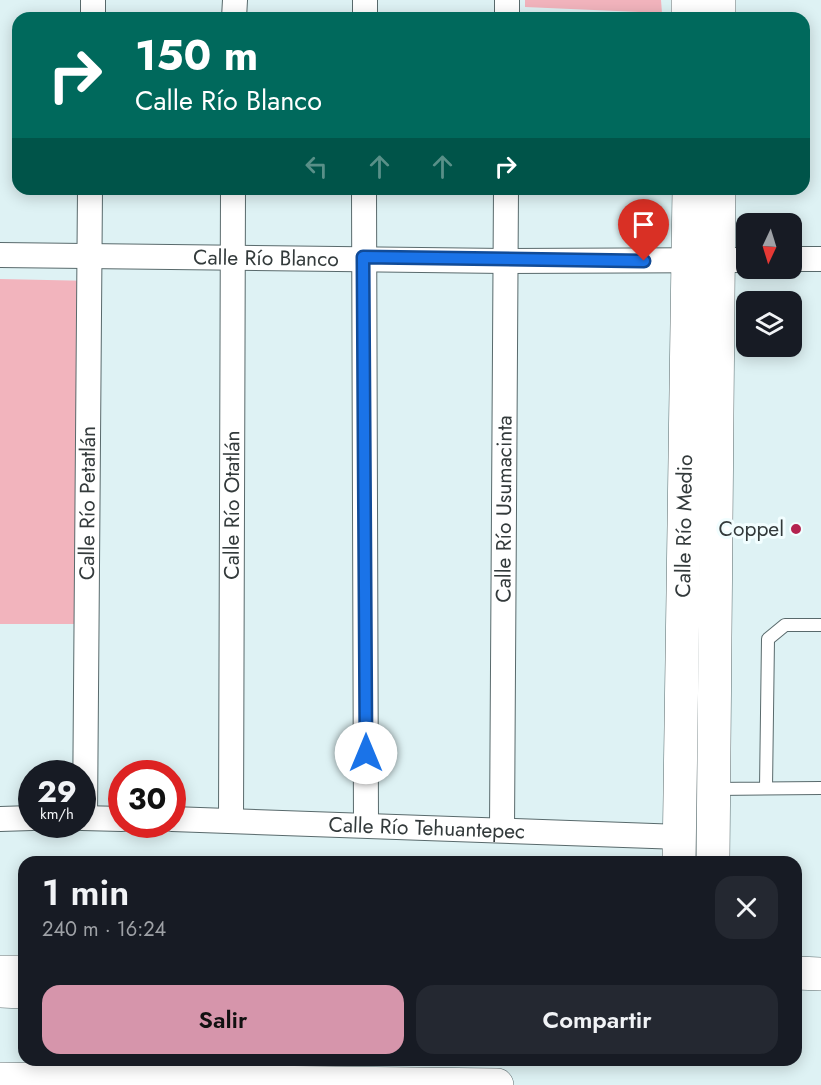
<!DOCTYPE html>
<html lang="es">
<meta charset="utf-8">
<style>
:root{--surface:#171b24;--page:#242831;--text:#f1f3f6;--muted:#9ea1a6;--accent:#d695ab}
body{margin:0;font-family:Jost,sans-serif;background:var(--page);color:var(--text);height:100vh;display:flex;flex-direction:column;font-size:22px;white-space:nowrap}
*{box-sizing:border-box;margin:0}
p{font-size:20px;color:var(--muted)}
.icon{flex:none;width:33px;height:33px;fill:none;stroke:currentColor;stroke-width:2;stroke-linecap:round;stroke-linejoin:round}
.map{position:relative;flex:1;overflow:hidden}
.side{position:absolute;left:18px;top:856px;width:784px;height:210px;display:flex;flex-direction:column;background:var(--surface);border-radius:18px;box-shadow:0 3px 15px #0003}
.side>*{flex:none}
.guide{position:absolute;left:12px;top:12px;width:798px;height:183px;border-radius:18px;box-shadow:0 3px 15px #0003;background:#00695c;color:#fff;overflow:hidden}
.needle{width:39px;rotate:184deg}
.buttons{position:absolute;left:736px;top:213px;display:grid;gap:12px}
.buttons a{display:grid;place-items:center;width:66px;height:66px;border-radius:12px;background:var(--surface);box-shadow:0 3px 15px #0003;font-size:30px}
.speed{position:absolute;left:18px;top:760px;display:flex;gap:12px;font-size:30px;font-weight:700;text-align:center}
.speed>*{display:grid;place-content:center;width:78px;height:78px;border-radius:50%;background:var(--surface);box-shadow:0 3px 15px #0003;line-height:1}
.speed small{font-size:15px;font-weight:400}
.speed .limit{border:9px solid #d22;background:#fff;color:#111}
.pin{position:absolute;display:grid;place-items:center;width:51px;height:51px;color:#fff;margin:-62px -26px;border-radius:50% 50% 50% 0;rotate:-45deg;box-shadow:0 0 6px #0007}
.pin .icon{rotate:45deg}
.me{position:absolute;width:66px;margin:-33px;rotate:0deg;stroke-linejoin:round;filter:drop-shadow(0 0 4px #0008)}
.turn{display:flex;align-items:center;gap:21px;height:126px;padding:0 24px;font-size:27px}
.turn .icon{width:78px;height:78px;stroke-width:2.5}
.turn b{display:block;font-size:42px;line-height:51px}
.lanes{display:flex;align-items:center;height:57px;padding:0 24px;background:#0003;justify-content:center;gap:30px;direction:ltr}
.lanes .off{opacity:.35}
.round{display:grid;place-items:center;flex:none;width:63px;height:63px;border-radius:18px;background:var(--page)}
.headline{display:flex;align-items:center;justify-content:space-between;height:102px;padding:0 24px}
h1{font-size:36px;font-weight:600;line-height:45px}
.primary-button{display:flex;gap:12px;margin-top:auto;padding:12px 24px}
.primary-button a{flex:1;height:69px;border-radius:18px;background:var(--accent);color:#111;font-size:24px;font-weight:600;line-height:69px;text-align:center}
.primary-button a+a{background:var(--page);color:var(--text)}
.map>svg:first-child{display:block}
.green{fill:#f2b4bd}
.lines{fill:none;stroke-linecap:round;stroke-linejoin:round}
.lane-casing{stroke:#596a6c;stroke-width:14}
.street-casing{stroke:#596a6c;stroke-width:26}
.secondary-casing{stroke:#596a6c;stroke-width:34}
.highway-casing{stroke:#596a6c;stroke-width:34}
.lane{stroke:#fff;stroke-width:12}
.street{stroke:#fff;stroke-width:24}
.secondary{stroke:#fff;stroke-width:33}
.highway{stroke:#fff;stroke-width:33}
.route-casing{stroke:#114b97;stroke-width:15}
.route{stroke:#1a73e8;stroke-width:10}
.poi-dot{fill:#b4234f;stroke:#f2feff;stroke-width:2}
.labels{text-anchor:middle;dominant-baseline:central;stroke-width:6;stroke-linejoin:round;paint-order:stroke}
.street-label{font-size:21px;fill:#333a3b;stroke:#f2feff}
.poi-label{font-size:21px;fill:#333a3b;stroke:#f2feff;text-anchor:end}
</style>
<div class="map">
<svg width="821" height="1085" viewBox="0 0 821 1085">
<rect width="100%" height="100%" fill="#def2f4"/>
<path class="green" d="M525,0H661L662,13L525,7Z
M0,279L94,281L93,624H0Z"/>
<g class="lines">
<g class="lane-casing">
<path id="lane" d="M766,788L768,639L785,625H821
M715,789L821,788"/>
</g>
<g class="street-casing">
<g id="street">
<path d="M93,18V0"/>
<path d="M234,18L235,0"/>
<path d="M365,18V0"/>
<path d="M507,18V0"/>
<path d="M364,189L366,824"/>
<path id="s1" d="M0,255L505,261L747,260"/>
<path d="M792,259H821"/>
<path d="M82,818L122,819"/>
<path id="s2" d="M85,818L90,189"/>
<path d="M0,819L32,818"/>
<path id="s3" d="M172,819L681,837"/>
<path id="s4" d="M231,820L233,189"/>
<path id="s5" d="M502,829L506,189"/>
</g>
</g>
<g class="secondary-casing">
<g id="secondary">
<path d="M688,0V18"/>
<path d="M719,18V0"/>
<path id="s6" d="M679,862L689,189"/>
<path d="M713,862L719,189"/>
<path d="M0,972H24"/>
<path d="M796,973L821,974"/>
</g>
</g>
<g class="highway-casing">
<path id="highway" d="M0,991L24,992
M0,1079L497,1085"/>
</g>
<use href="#lane" class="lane"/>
<use href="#street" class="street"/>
<use href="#secondary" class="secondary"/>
<use href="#highway" class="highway"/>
</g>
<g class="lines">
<g class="route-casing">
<path id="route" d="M366,753L363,257L644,261"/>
</g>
<use href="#route" class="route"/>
</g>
<circle class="poi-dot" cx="796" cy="529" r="6"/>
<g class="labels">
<g class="street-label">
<text stroke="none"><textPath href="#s1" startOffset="266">Calle Río Blanco</textPath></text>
<text stroke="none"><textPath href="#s2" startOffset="315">Calle Río Petatlán</textPath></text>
<text stroke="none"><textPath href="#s4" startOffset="315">Calle Río Otatlán</textPath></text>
<text stroke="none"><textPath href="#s5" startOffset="320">Calle Río Usumacinta</textPath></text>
<text stroke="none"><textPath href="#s6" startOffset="336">Calle Río Medio</textPath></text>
<text stroke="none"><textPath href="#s3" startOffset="255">Calle Río Tehuantepec</textPath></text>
</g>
<g class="poi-label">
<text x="784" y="529">Coppel</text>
</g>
</g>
</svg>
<div class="buttons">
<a><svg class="needle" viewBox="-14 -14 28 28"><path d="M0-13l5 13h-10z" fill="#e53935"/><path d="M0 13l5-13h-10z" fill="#9ea1a6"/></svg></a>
<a><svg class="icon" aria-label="layers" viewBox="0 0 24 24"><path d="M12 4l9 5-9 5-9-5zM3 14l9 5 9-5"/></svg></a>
</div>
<div class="speed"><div>29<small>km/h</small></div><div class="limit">30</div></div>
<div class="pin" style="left:644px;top:261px;background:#d93025"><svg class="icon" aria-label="arrive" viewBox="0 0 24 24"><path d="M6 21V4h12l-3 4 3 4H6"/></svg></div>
<svg class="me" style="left:366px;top:753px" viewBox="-20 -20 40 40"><circle r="19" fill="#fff"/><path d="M0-13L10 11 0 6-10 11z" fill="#1a73e8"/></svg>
<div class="guide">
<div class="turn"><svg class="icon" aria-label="right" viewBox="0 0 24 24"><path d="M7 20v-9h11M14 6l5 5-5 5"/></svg><div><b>150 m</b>Calle Río Blanco</div></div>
<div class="lanes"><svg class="icon off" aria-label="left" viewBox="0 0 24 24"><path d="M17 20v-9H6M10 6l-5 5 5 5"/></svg><svg class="icon off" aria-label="ahead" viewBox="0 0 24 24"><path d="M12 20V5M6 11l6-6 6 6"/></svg><svg class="icon off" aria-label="ahead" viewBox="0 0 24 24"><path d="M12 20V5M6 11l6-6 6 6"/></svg><svg class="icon" aria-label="right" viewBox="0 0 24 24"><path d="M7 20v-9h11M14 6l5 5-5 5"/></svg></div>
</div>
<section class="side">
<div class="headline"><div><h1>1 min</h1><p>240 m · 16:24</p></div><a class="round"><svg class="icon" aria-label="close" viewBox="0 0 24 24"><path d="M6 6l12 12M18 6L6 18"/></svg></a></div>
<div class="primary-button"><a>Salir</a><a>Compartir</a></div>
</section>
</div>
